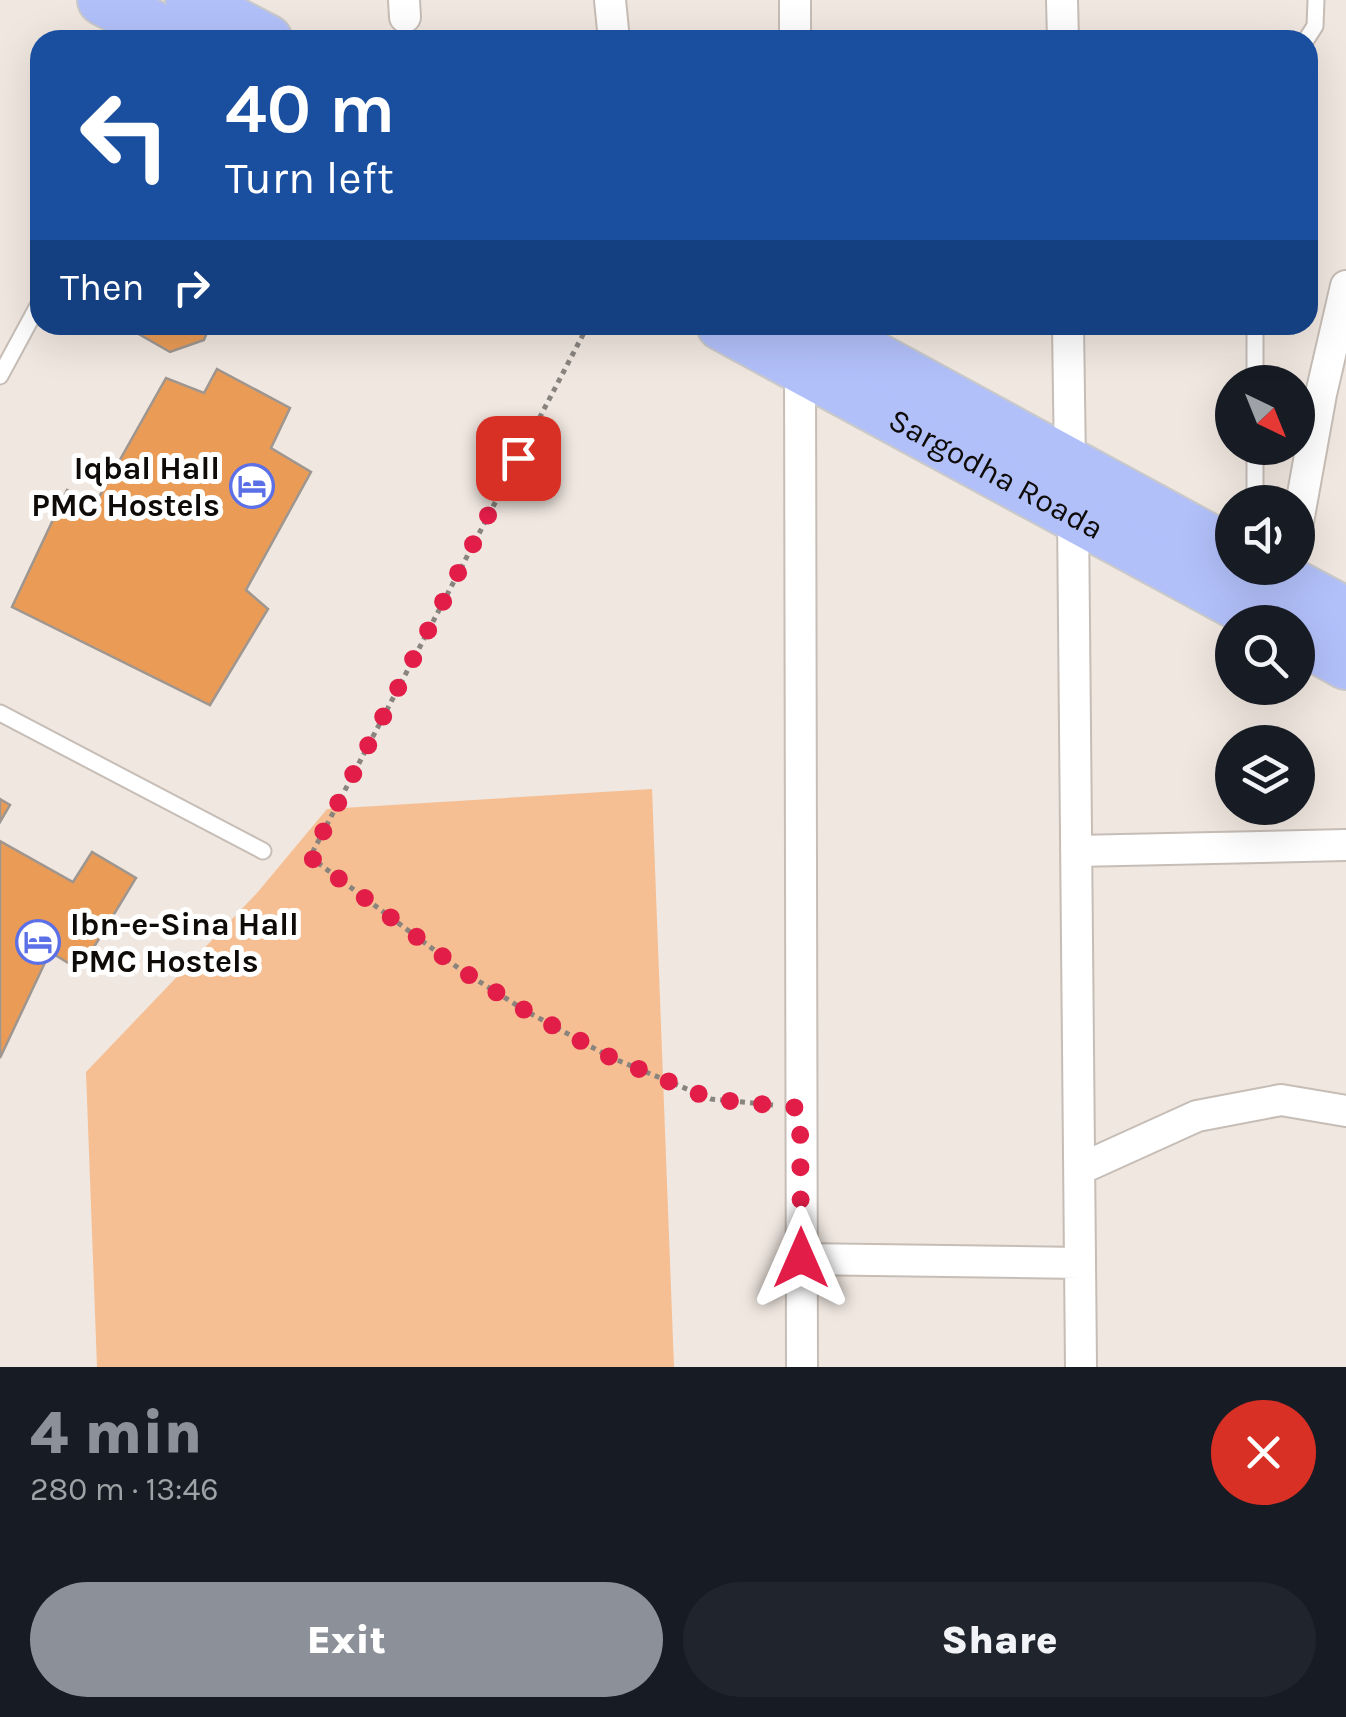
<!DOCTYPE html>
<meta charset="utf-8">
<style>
:root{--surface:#171b24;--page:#20242c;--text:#f1f3f6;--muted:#9ea1a6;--accent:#8c9099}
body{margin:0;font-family:Karla,sans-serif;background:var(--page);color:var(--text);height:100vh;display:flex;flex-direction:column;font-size:38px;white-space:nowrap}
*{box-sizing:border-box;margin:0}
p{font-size:32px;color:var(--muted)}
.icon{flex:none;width:55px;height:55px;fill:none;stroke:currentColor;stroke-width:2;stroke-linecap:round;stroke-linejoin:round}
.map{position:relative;height:1367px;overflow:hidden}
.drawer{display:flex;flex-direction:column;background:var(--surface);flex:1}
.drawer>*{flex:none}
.banner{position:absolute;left:30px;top:30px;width:1288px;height:305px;border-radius:30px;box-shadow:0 10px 40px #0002;background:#1a4fa0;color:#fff;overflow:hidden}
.needle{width:65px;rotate:137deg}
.controls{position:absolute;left:1215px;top:365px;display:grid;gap:20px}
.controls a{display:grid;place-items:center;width:100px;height:100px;border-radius:50%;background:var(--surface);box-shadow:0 10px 40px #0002;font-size:50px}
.pin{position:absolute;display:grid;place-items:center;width:85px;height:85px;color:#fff;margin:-42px;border-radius:20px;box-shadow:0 5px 15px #0006}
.me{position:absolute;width:110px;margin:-55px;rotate:0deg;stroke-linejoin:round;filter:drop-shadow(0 0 8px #0008)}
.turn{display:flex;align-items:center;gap:35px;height:210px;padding:0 30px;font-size:45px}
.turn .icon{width:130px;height:130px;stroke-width:2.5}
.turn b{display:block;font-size:70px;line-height:85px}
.then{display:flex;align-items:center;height:95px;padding:0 30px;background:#0003;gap:20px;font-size:38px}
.round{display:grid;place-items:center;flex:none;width:105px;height:105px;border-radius:52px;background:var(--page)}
.overview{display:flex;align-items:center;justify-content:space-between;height:170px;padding:0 30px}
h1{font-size:60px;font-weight:800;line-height:75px;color:var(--accent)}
.cta{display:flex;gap:20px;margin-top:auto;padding:20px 30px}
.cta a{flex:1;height:115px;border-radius:60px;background:var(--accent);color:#fff;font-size:40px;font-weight:800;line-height:115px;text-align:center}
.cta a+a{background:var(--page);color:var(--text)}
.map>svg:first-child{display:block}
.green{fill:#f5bf93}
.building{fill:#ea9c57;stroke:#9f9690;stroke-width:2.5}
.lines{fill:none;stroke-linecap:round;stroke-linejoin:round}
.service-casing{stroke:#c6bdb6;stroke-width:19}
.minor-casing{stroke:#c6bdb6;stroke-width:34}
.trunk-casing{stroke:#cac9c9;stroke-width:54}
.path{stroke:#8a847f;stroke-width:5;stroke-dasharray:5 5;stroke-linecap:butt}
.service{stroke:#fff;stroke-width:15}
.minor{stroke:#fff;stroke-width:30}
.trunk{stroke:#b2c0fa;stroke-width:50}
.route{stroke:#e11d48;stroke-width:18;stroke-dasharray:0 32.4}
.labels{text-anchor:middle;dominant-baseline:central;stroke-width:10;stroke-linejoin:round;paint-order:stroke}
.poi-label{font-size:32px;font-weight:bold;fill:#0e0b09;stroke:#fff;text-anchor:end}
.street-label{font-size:32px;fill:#0e0b09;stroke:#fff}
</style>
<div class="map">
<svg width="1346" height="1367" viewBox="0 0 1346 1367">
<rect width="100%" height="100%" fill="#f0e7e0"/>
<path class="green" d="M652,789L674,1367H97L86,1072L257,893L327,809Z"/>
<path class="building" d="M123,325H210L204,340L170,352Z
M217,369L290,408L271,448L311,472L246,590L268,609L210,705L12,607L67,490L95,504L166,378L204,393Z
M0,799L10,805L0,822Z
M0,841L73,882L92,852L136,878L80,970L50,952L0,1058Z"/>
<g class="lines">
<g class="service-casing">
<path id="service" d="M1306,40L1315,26L1316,0
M1255,325V382
M0,376L40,302
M1255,448V502
M0,713L263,851"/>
</g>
<g class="minor-casing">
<path id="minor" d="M404,0L405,17
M610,0L614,40
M1062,0L1063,40
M795,40V0
M1068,325L1070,464
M800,367L802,1367
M1073,515L1081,1367
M1298,522L1321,394L1346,286
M1076,851L1346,845
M1080,1169L1197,1116L1281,1100L1346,1111
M801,1259L1080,1263"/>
</g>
<g class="trunk-casing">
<g id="trunk">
<path d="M103,0L180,40"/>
<path d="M191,0L267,40"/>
<path id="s1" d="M722,325L1270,622"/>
<path d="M815,325L1232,552"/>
<path d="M1262,568L1346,613"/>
<path d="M1298,637L1346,664"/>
</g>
</g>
<path class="path" d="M588,325L310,857L461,970L526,1011L610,1057L711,1099L773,1105"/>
<use href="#service" class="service"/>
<use href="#minor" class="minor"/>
<use href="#trunk" class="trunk"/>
</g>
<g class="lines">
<path class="route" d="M518,458L310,857L461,970L526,1011L610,1057L711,1099L800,1108L801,1258"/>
</g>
<defs>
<g id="hotel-ring" transform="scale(2.25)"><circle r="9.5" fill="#fff" stroke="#5b6fe6" stroke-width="1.5"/><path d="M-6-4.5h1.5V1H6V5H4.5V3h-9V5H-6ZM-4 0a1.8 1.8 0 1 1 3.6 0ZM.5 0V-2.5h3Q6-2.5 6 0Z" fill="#5b6fe6"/></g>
</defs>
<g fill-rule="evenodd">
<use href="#hotel-ring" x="252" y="486"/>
<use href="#hotel-ring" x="38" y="942"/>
</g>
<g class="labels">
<g class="poi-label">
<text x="220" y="468">Iqbal Hall<tspan x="220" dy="37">PMC Hostels</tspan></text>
<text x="70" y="924" text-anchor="start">Ibn-e-Sina Hall<tspan x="70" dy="37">PMC Hostels</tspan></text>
</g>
<g class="street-label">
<text stroke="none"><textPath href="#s1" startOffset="312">Sargodha Roada</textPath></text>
</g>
</g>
</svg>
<div class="controls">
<a><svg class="needle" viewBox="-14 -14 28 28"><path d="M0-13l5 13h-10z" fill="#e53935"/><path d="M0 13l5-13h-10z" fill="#9ea1a6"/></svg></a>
<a><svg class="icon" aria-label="sound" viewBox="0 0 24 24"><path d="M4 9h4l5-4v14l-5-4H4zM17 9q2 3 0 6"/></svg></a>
<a><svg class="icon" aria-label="search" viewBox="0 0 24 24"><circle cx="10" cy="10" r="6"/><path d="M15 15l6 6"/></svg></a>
<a><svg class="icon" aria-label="layers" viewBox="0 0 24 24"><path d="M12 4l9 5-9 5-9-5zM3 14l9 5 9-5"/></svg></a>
</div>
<div class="pin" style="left:518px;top:458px;background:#d93025"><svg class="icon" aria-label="arrive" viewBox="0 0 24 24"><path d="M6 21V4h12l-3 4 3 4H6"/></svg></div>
<svg class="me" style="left:801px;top:1258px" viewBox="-20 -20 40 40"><path d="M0-17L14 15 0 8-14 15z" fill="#e11d48" stroke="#fff" stroke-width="4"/></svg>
<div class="banner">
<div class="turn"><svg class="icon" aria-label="left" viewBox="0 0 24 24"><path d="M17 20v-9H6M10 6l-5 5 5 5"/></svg><div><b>40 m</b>Turn left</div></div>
<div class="then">Then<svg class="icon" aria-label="right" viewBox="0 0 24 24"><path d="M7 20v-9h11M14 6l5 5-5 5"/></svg></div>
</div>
</div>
<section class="drawer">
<div class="overview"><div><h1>4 min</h1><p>280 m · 13:46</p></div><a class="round" style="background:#d93025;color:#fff"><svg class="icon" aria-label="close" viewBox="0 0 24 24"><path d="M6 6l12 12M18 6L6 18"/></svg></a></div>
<div class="cta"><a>Exit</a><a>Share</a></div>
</section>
